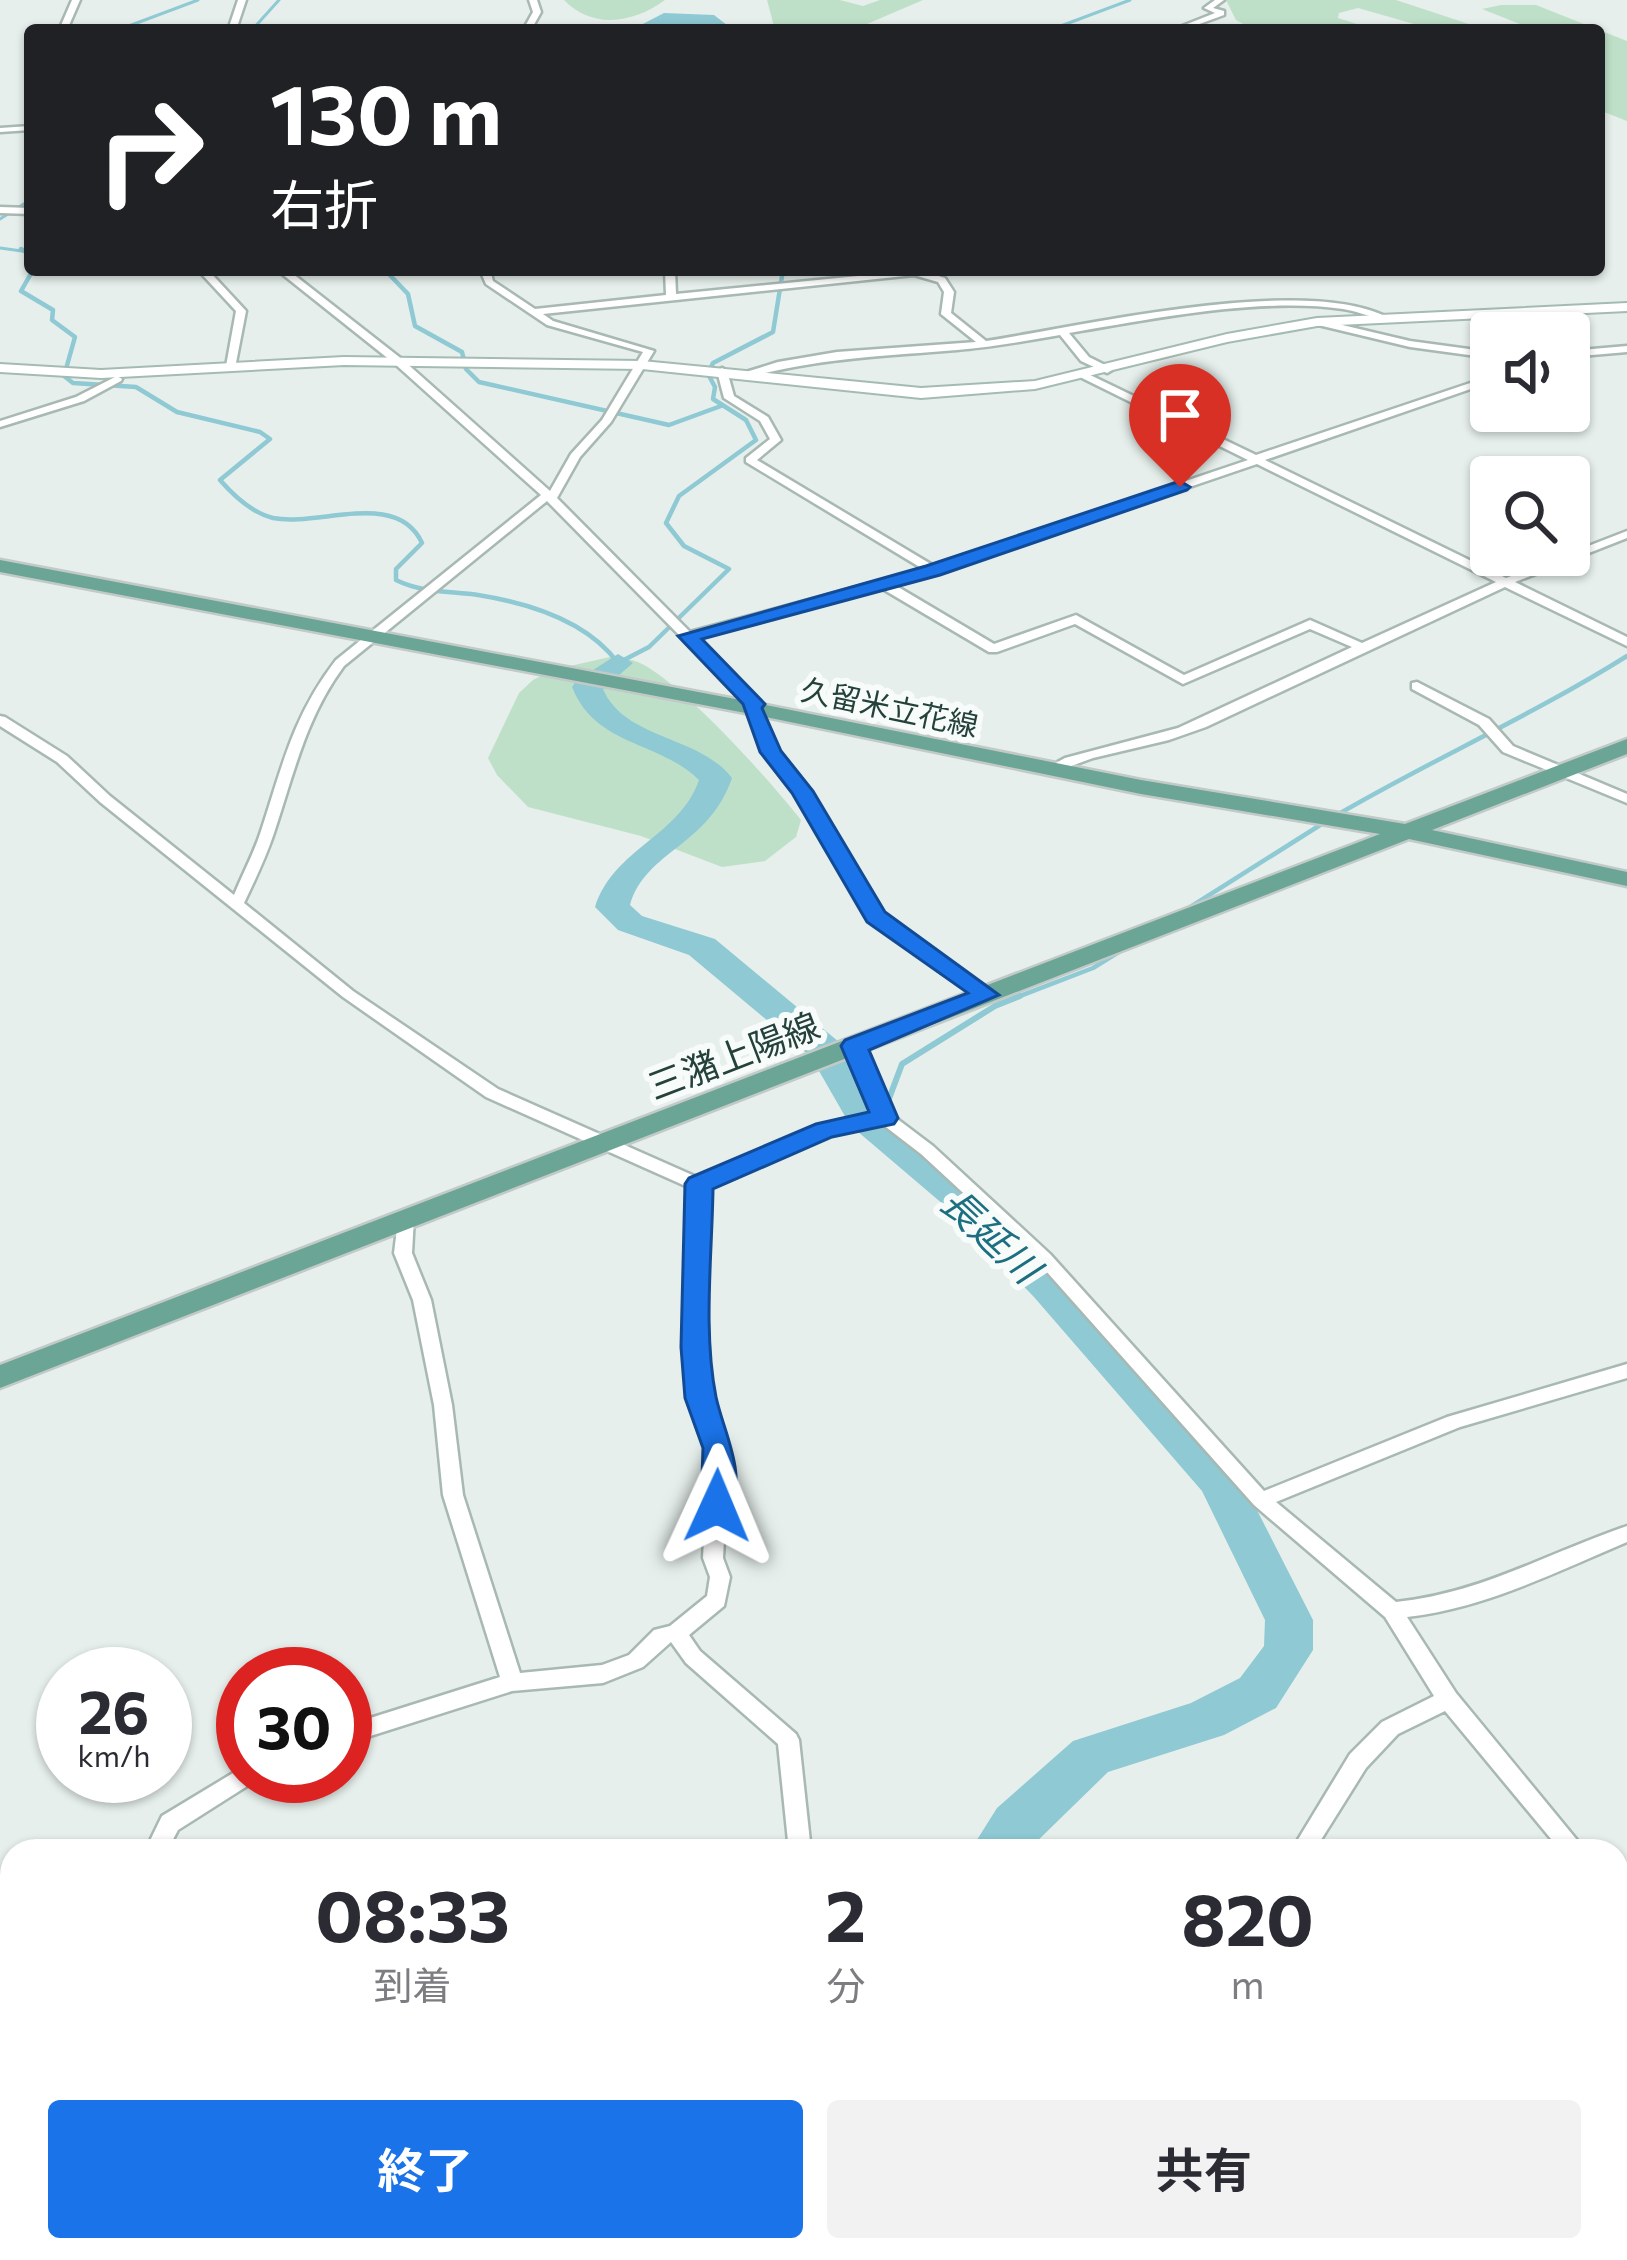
<!DOCTYPE html>
<html lang="ja">
<meta charset="utf-8">
<style>
:root{--surface:#fff;--page:#f2f2f3;--text:#2b2b33;--muted:#7c7c81;--accent:#1a73e8}
body{margin:0;font-family:Commissioner,"Noto Sans JP",sans-serif;background:var(--page);color:var(--text);height:100vh;display:flex;flex-direction:column;font-size:45px;white-space:nowrap}
*{box-sizing:border-box;margin:0}
p{font-size:39px;color:var(--muted)}
.icon{flex:none;width:66px;height:66px;fill:none;stroke:currentColor;stroke-width:2;stroke-linecap:round;stroke-linejoin:round}
.map{position:relative;flex:1;overflow:hidden}
.details{position:absolute;left:0px;top:1839px;width:1629px;height:423px;display:flex;flex-direction:column;background:var(--surface);border-radius:36px 36px 0 0;box-shadow:0 3px 9px #0004}
.details>*{flex:none}
.hud{position:absolute;left:24px;top:24px;width:1581px;height:252px;border-radius:12px;box-shadow:0 3px 9px #0004;background:#202124;color:#fff;overflow:hidden}
.fabs{position:absolute;left:1470px;top:312px;display:grid;gap:24px}
.fabs a{display:grid;place-items:center;width:120px;height:120px;border-radius:12px;background:var(--surface);box-shadow:0 3px 9px #0004;font-size:60px}
.speed{position:absolute;left:36px;top:1647px;display:flex;gap:24px;font-size:60px;font-weight:700;text-align:center}
.speed>*{display:grid;place-content:center;width:156px;height:156px;border-radius:50%;background:var(--surface);box-shadow:0 3px 9px #0004;line-height:1}
.speed small{font-size:30px;font-weight:400}
.speed .limit{border:18px solid #d22;background:#fff;color:#111}
.pin{position:absolute;display:grid;place-items:center;width:102px;height:102px;color:#fff;margin:-123px -51px;border-radius:50% 50% 50% 0;rotate:-45deg;box-shadow:0 0 12px #0007}
.pin .icon{rotate:45deg}
.me{position:absolute;width:132px;margin:-66px;rotate:1deg;stroke-linejoin:round;filter:drop-shadow(0 0 9px #0008)}
.turn{display:flex;align-items:center;gap:42px;height:252px;padding:0 48px;font-size:54px}
.turn .icon{width:156px;height:156px;stroke-width:2.5}
.turn b{display:block;font-size:84px;line-height:102px}
.eta{display:flex;justify-content:space-evenly;align-items:center;height:204px;text-align:center}
.eta b{font-size:72px;font-weight:700;line-height:84px}
.action{display:flex;gap:24px;margin-top:auto;padding:24px 48px}
.action a{flex:1;height:138px;border-radius:12px;background:var(--accent);color:#fff;font-size:48px;font-weight:700;line-height:138px;text-align:center}
.action a+a{background:var(--page);color:var(--text)}
.map>svg:first-child{display:block}
.green{fill:#bfe0c8}
.water{fill:#8ec9d4}
.lines{fill:none;stroke-linecap:round;stroke-linejoin:round}
.stream-far2{stroke:#8ec9d4;stroke-width:3}
.stream-far1{stroke:#8ec9d4;stroke-width:4.5}
.stream{stroke:#8ec9d4;stroke-width:6}
.river{fill:#8ec9d4;fill-rule:evenodd}
.street-casing{stroke:#a8b8b2;stroke-width:5}
.secondary-casing{stroke:#a4bbb3;stroke-width:4}
.primary-casing{stroke:#c2cac8;stroke-width:5}
.street{fill:#fff;fill-rule:evenodd}
.secondary{fill:#fff;fill-rule:evenodd}
.primary{fill:#6aa596;fill-rule:evenodd}
.route{fill:#1a73e8;stroke:#114b97;stroke-width:3}
.labels{text-anchor:middle;dominant-baseline:central;stroke-width:12;stroke-linejoin:round;paint-order:stroke}
.far-street-label{font-size:30px;fill:#24423a;stroke:#f7fbf9}
.street-label{font-size:36px;fill:#24423a;stroke:#f7fbf9}
.water-label{font-size:39px;font-style:italic;fill:#1c6f80;stroke:#f7fbf9}
</style>
<div class="map">
<svg width="1627" height="2260" viewBox="0 0 1627 2260">
<rect width="100%" height="100%" fill="#e6efeb"/>
<path class="green" d="M564,0H665C634,23 593,30 564,0Z
M767,0H840L863,6L880,0H923L853,30H775Z
M1226,0H1396L1487,30H1435L1358,8L1339,13L1338,18L1376,30H1254L1236,20Z
M1501,5H1536L1599,30H1535L1482,9Z
M1599,30L1627,41V121L1599,110Z
M610,657C623,658 634,659 646,666C692,694 766,776 801,820L796,837L765,861L722,867L641,836L528,807L497,775L488,758L519,693L533,680L552,670Z
M385,2250H656L658,2260H378Z"/>
<path class="water" d="M664,13L714,15L727,25L778,30H616L637,27Z"/>
<g class="lines">
<path class="stream-far2" d="M118,30L198,0
M252,30L279,0
M1050,30L1130,0
M0,219L30,200
M0,248L29,252"/>
<path class="stream-far1" d="M21,249L30,254
M33,270L21,291L53,310L52,320L75,337L64,376L73,383L136,387L177,412L260,432L270,439L220,480C234,496 252,513 273,518C319,527 397,489 422,543L396,569V580C422,593 450,591 478,595C528,603 587,621 618,663L649,647L729,569L684,546L666,523L679,496L756,440L746,420L713,399L715,387L708,374L713,363L773,332L783,270
M385,270L408,294L415,326L462,352L466,369L479,382L669,425L721,406
M1337,815C1433,759 1533,715 1627,656
M1184,911L1325,822
M1012,999L1093,968L1122,950"/>
<path class="stream" d="M864,1116L887,1104L902,1064L995,1006L1020,996"/>
<path class="river" d="M618,654L633,663L603,689C625,740 699,735 732,778C708,847 646,850 630,905L642,916L715,939L839,1042L879,1108L972,1187L1064,1277L1236,1469L1313,1620V1650L1276,1708L1224,1735L1108,1772L1027,1851H970L997,1808L1073,1741L1191,1703L1240,1678L1264,1646L1265,1620L1202,1491L1034,1297L944,1205L850,1125L811,1057L689,955L618,930L595,907C614,848 679,837 699,780C658,740 596,747 572,687L576,681Z
M319,2250H382L377,2260H315Z"/>
<g class="street-casing">
<path id="street" d="M72,0H80L67,30H59Z
M238,0H246L236,30H228Z
M529,0H537L541,12L531,30H523L533,12Z
M1215,0H1224L1213,8L1224,11V15L1183,30H1172L1215,13L1204,8Z
M30,126V130L0,132V128Z
M0,207L30,208V214L0,213Z
M198,270H208L246,311L235,368L226,366L236,311Z
M277,270H288L403,360L550,491L571,454L602,420L643,352L547,325L486,284L480,270H490L493,281L535,309L666,295L665,270H675L676,294L919,270L945,278L954,292L951,313L986,341C1083,326 1300,275 1385,316L1380,319C1368,316 1356,311 1343,309C1260,297 1153,319 1069,333L1089,357L1111,368L1112,370L1107,373L1081,361L1060,335C1026,341 992,347 957,350C886,356 819,358 750,377L746,376V372L778,362L837,352L976,342L941,314L944,292L938,282L914,275L543,314L553,321L654,351L611,422L580,457L557,498L690,632L923,569L746,462V458L770,439L760,421L724,398L717,371L722,368L727,371L734,396L768,417L781,440L757,460L934,566L1248,460L1082,378L1081,376L1086,373L1256,455L1491,376V382L1265,460L1506,578L1627,531V538L1515,582L1627,637V646L1505,587L1206,727L1169,740L1093,758L1052,773L1045,769L1065,758L1178,728L1352,647L1310,629L1183,684L1075,624L997,652H989L881,588L696,638L760,704L758,708L777,751L809,791L882,914L992,992L995,995L987,1000L871,920L796,792L764,752L745,708L747,704L547,501L344,666C306,717 294,773 274,833C266,857 255,880 244,903L353,991L498,1089L699,1178L819,1126L875,1115L846,1046L848,1043H860L892,1115L933,1146L1050,1254L1264,1491L1447,1417L1627,1364V1378L1460,1427L1276,1502L1396,1602C1481,1593 1548,1553 1627,1526V1542C1556,1572 1485,1608 1407,1617L1456,1693L1586,1851H1561L1445,1711L1398,1734L1366,1768L1314,1851H1291L1350,1754L1382,1722L1434,1696L1385,1617L1254,1505L1038,1262L921,1154L882,1124L829,1134L707,1188L705,1347L710,1398L729,1448L723,1558L730,1577L724,1606L689,1635L700,1651L796,1734L799,1740L811,1851H789L778,1744L686,1663L671,1642L643,1667L603,1683L512,1691L345,1744V1726L500,1677L443,1495L434,1405L413,1300L394,1253L399,1213L405,1211L414,1217L412,1253L431,1300L452,1405L463,1495L520,1673L602,1665L629,1655L654,1630L670,1626L707,1596L710,1577L703,1558L709,1448L692,1398L687,1347L690,1188L486,1097L343,997L100,802L57,762L0,726V716L5,717L67,756L110,796L234,895C242,875 253,855 260,834C282,768 292,717 336,660L541,495L395,364ZM1257,464L1496,582L1362,643L1310,620L1184,675L1076,615L994,644L893,584L937,573Z
M1317,319L1410,341L1491,352V358L1410,347L1314,324V320Z
M1627,346V352L1569,357V351Z
M117,376L122,379L121,381L84,401L0,427V421L76,397Z
M1417,682L1489,719L1513,746L1627,794V803L1503,752L1479,725L1412,689V683Z
M243,1767V1776H255L252,1783L178,1830L167,1851H145L162,1816Z
M1617,1891L1627,1896V1923L1617,1918Z
M12,1938V1960L0,1962V1940Z
M984,2250H1010L1014,2260H988Z
M1453,2250H1484L1489,2260H1458Z"/>
</g>
<g class="secondary-casing">
<path id="secondary" d="M1627,303V311L1317,326L1227,342L1035,389L921,398L642,369L344,365L101,378L0,372V364L101,370L344,357L642,361L921,388L1035,381L1227,334L1317,318Z"/>
</g>
<g class="primary-casing">
<path id="primary" d="M0,560L751,702L1141,780L1405,824L1627,739V754L1432,830L1627,872V886L1409,839L0,1388V1365L1380,834L1141,794L751,714L0,572Z"/>
</g>
<use href="#street" class="street"/>
<use href="#secondary" class="secondary"/>
<use href="#primary" class="primary"/>
</g>
<path class="route" d="M1180,481L1190,487L1187,490L940,575L702,639L765,704L762,708L781,751L813,791L885,912L999,995L869,1050L898,1118L894,1124L832,1137L713,1189C712,1256 703,1331 716,1397C724,1434 749,1476 728,1515L717,1518L706,1515L701,1506L703,1448L685,1398L681,1347L685,1184L689,1178L816,1124L869,1112L841,1046L845,1040L968,993L867,922L792,793L760,752L743,704L678,636L926,566Z"/>
<g class="labels">
<g class="far-street-label">
<text transform="translate(890 706) rotate(12)">久留米立花線</text>
</g>
<g class="street-label">
<text transform="translate(733 1054) rotate(-21)">三潴上陽線</text>
</g>
<g class="water-label">
<text transform="translate(992 1234) rotate(43)">長延川</text>
</g>
</g>
</svg>
<div class="fabs">
<a><svg class="icon" aria-label="sound" viewBox="0 0 24 24"><path d="M4 9h4l5-4v14l-5-4H4zM17 9q2 3 0 6"/></svg></a>
<a><svg class="icon" aria-label="search" viewBox="0 0 24 24"><circle cx="10" cy="10" r="6"/><path d="M15 15l6 6"/></svg></a>
</div>
<div class="speed"><div>26<small>km/h</small></div><div class="limit">30</div></div>
<div class="pin" style="left:1180px;top:487px;background:#d93025"><svg class="icon" aria-label="arrive" viewBox="0 0 24 24"><path d="M6 21V4h12l-3 4 3 4H6"/></svg></div>
<svg class="me" style="left:717px;top:1506px" viewBox="-20 -20 40 40"><path d="M0-17L14 15 0 8-14 15z" fill="#1a73e8" stroke="#fff" stroke-width="4"/></svg>
<div class="hud">
<div class="turn"><svg class="icon" aria-label="right" viewBox="0 0 24 24"><path d="M7 20v-9h11M14 6l5 5-5 5"/></svg><div><b>130 m</b>右折</div></div>
</div>
<section class="details">
<div class="eta">
<div><b>08:33</b><p>到着</p></div>
<div><b>2</b><p>分</p></div>
<div><b>820</b><p>m</p></div>
</div>
<div class="action"><a>終了</a><a>共有</a></div>
</section>
</div>
